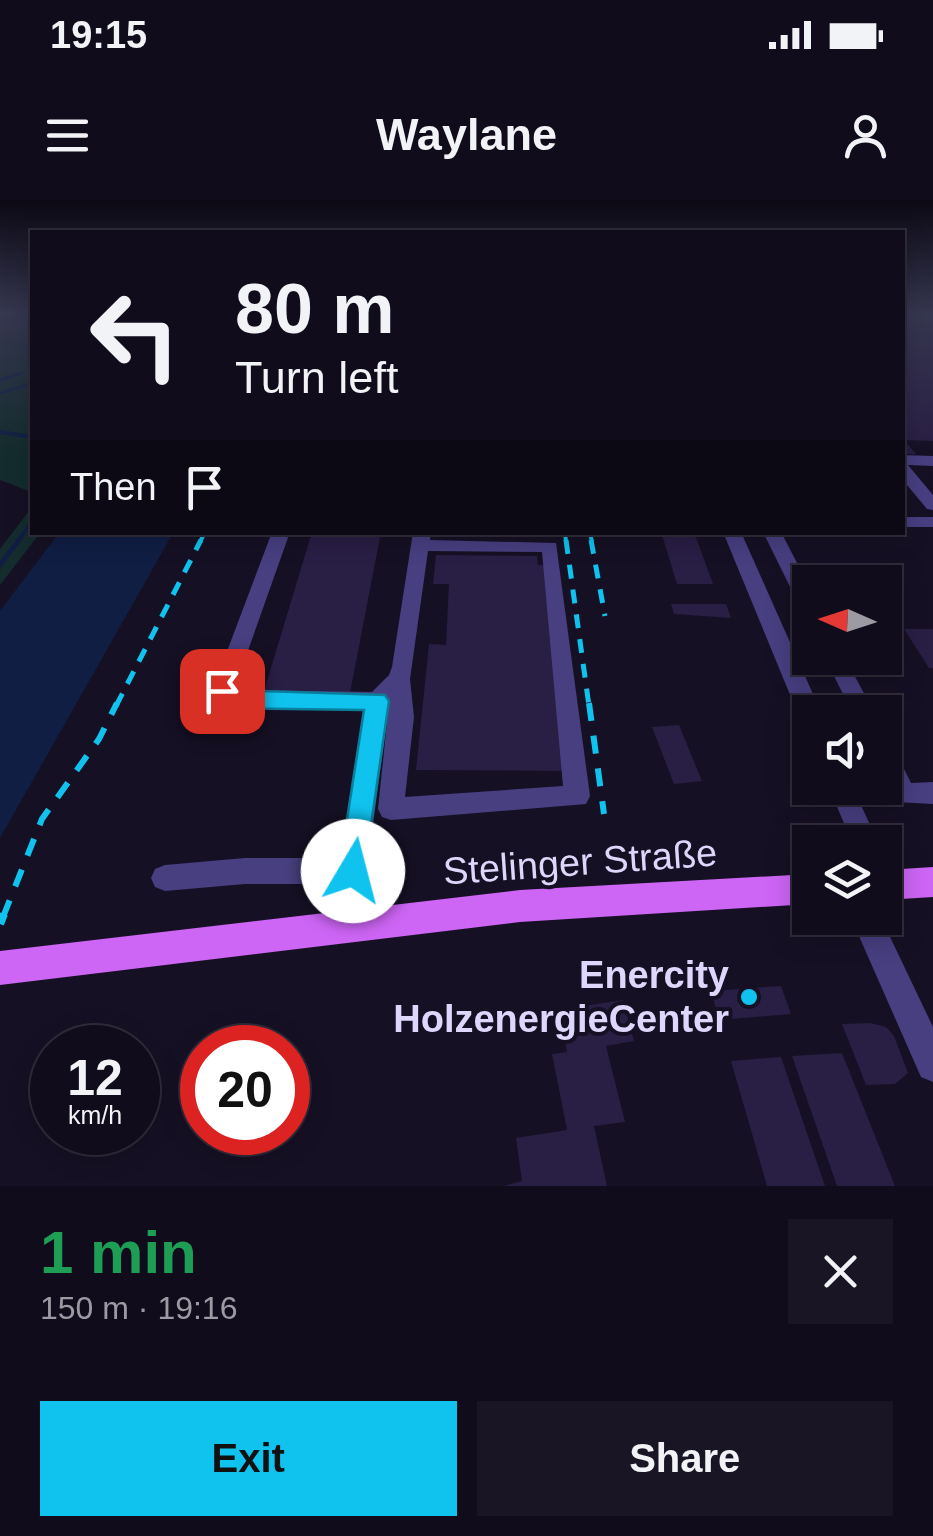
<!DOCTYPE html>
<meta charset="utf-8">
<style>
:root{--surface:#100c1b;--page:#191524;--text:#f1f3f6;--muted:#9c9ba3;--line:#302c3a;--accent:#10c3ef}
body{margin:0;font-family:Helvetica,sans-serif;background:var(--page);color:var(--text);height:100vh;display:flex;flex-direction:column;font-size:38px;white-space:nowrap}
*{box-sizing:border-box;margin:0}
p{font-size:32px;color:var(--muted)}
.icon{flex:none;width:55px;height:55px;fill:none;stroke:currentColor;stroke-width:2;stroke-linecap:round;stroke-linejoin:round}
.map{position:relative;height:986px;overflow:hidden}
.drawer{display:flex;flex-direction:column;background:var(--surface);flex:1}
.drawer>*{flex:none}
.top-card{position:absolute;left:30px;top:30px;width:875px;height:305px;border-radius:0px;box-shadow:0 5px 25px #0003,0 0 0 2px var(--line);background:#100c1b;color:var(--text);overflow:hidden}
.needle{width:65px;rotate:273deg}
.fabs{position:absolute;left:792px;top:365px;display:grid;gap:20px}
.fabs a{display:grid;place-items:center;width:110px;height:110px;border-radius:0px;background:var(--surface);box-shadow:0 5px 25px #0003,0 0 0 2px var(--line);font-size:50px}
.speed{position:absolute;left:30px;top:825px;display:flex;gap:20px;font-size:50px;font-weight:700;text-align:center}
.speed>*{display:grid;place-content:center;width:130px;height:130px;border-radius:50%;background:var(--surface);box-shadow:0 5px 25px #0003,0 0 0 2px var(--line);line-height:1}
.speed small{font-size:25px;font-weight:400}
.speed .limit{border:15px solid #d22;background:#fff;color:#111}
.pin{position:absolute;display:grid;place-items:center;width:85px;height:85px;color:#fff;margin:-42px;border-radius:20px;box-shadow:0 5px 15px #0006}
.me{position:absolute;width:110px;margin:-55px;rotate:8deg;stroke-linejoin:round;filter:drop-shadow(0 0 8px #0008)}
.turn{display:flex;align-items:center;gap:35px;height:210px;padding:0 40px;font-size:45px}
.turn .icon{width:130px;height:130px;stroke-width:2.5}
.turn b{display:block;font-size:70px;line-height:85px}
.then{display:flex;align-items:center;height:95px;padding:0 40px;background:#0003;gap:20px;font-size:38px}
.round{display:grid;place-items:center;flex:none;width:105px;height:105px;border-radius:0px;background:var(--page)}
.summary{display:flex;align-items:center;justify-content:space-between;height:170px;padding:0 40px}
h1{font-size:60px;font-weight:700;line-height:75px;color:#1e9e55}
.primary-button{display:flex;gap:20px;margin-top:auto;padding:20px 40px}
.primary-button a{flex:1;height:115px;border-radius:0px;background:var(--accent);color:#111;font-size:40px;font-weight:700;line-height:115px;text-align:center}
.primary-button a+a{background:var(--page);color:var(--text)}
.status{display:flex;justify-content:space-between;align-items:center;height:70px;padding:0 50px;background:var(--surface);direction:ltr}
.status svg{height:28px;fill:currentColor}
header{display:flex;justify-content:space-between;align-items:center;height:130px;padding:0 40px;background:var(--surface);font-size:45px;font-weight:700}
.map>svg:first-child{display:block}
.green{fill:#142c2e}
.water{fill:#101e44}
.lines{fill:none;stroke-linecap:round;stroke-linejoin:round}
.stream-far2{stroke:#101e44;stroke-width:2.5}
.stream-far1{stroke:#101e44;stroke-width:4}
.stream{stroke:#101e44;stroke-width:5}
.building{fill:#291e44}
.minor{fill:#473f80;fill-rule:evenodd}
.major{fill:#cd65f5;fill-rule:evenodd}
.rail-far3{stroke:#10c3ef;stroke-width:4;stroke-dasharray:10 9;stroke-linecap:butt}
.rail-far2{stroke:#10c3ef;stroke-width:5;stroke-dasharray:14 11;stroke-linecap:butt}
.rail-far1{stroke:#10c3ef;stroke-width:6;stroke-dasharray:18 15;stroke-linecap:butt}
.rail{stroke:#10c3ef;stroke-width:8;stroke-dasharray:22 19;stroke-linecap:butt}
.route{fill:#10c3ef;stroke:#0a7f9b;stroke-width:2.5}
.poi-dot{fill:#10c3ef;stroke:#161024;stroke-width:4}
.labels{text-anchor:middle;dominant-baseline:central;stroke-width:8;stroke-linejoin:round;paint-order:stroke}
.near-street-label{font-size:38px;fill:#ded7fc;stroke:#161024}
.near-poi-label{font-size:38px;font-weight:bold;fill:#ded7fc;stroke:#161024;text-anchor:end}
</style>
<div class="status"><b>19:15</b><svg viewBox="0 0 49 12"><path d="M0 12V9h3v3zM5 12V6h3v6zM10 12V3h3v9zM15 12V0h3v12zM26 1h20v11H26zM47 4h2v5h-2z"/></svg></div>
<header><svg class="icon" aria-label="menu" viewBox="0 0 24 24"><path d="M4 6h16M4 12h16M4 18h16"/></svg>Waylane<svg class="icon" aria-label="person" viewBox="0 0 24 24"><circle cx="12" cy="8" r="4"/><path d="M4 21q1-7 8-7t8 7"/></svg></header>
<div class="map">
<svg width="933" height="986" viewBox="0 0 933 986">
<rect width="100%" height="100%" fill="#161024"/>
<path class="green" d="M0,114H32L29,291L0,280Z
M32,307V332L40,333L0,385V349Z"/>
<path class="water" d="M59,333H173L0,638V411Z"/>
<g class="lines">
<path class="stream-far2" d="M0,180L22,173
M0,193L27,185L32,176"/>
<path class="stream-far1" d="M0,232L32,237
M17,342L32,322"/>
<path class="stream" d="M0,365L19,340"/>
</g>
<path class="building" d="M902,114H933V241L904,240L916,254H902Z
M312,332H381L350,493L264,491Z
M661,332H694L713,384H677Z
M436,355L537,356L538,365H549L568,571L416,570L429,444L446,445L449,384H433Z
M671,404H726L731,418L674,414Z
M904,429H933V468H929Z
M679,525L702,581L674,584L652,527Z
M781,786L791,814L719,820L711,791Z
M623,800L634,841L606,846L625,922L594,926L607,986H504L522,981L516,938L567,930L552,854L567,852L558,810Z
M870,823L886,827L894,836L908,873L895,884L866,885L842,824Z
M842,853L895,986H837L792,856Z
M781,857L825,986H767L731,861Z"/>
<g class="lines">
<path class="minor" d="M902,255L933,256V266L908,265L933,295V310L927,309L902,279Z
M902,317H933V327H902Z
M272,332H290L234,490L372,492L389,475L392,467L413,332H431L430,340L556,343L590,596L586,604L391,620L382,617L378,609L389,503L367,671L354,734L344,739L334,734L329,724L336,684H245L165,691L155,687L151,678L155,669L165,665L245,658H340L364,510L228,508L220,505L212,491ZM428,351L542,352L563,586L405,597L414,517L410,479Z
M723,332H741L821,512H810V523L802,520L798,514Z
M763,332H781L810,388V414L800,407Z
M825,458H845L874,512H852Z
M885,546L894,549L911,583L933,582V604L895,602L885,581Z
M829,588H853L878,642H852Z
M851,718H881L933,827V882L921,877Z"/>
<path class="major" d="M933,667V697L885,700V670Z
M810,674V704L520,722L0,785V751L520,690Z"/>
<path class="rail-far3" d="M565,332L566,342
M590,332L592,342
M200,342L205,332"/>
<path class="rail-far2" d="M566,340L589,506
M591,340L605,416
M116,506L201,340"/>
<path class="rail-far1" d="M589,503L604,614
M3,717L42,619L99,539L117,503"/>
<path class="rail" d="M0,724L4,714"/>
</g>
<linearGradient id="sky" x2="0" y2="1"><stop stop-color="#0c0914"/><stop offset="0.45" stop-color="#363750"/><stop offset="1" stop-color="#363750" stop-opacity="0"/></linearGradient>
<rect width="933" height="252" fill="url(#sky)"/>
<path class="route" d="M222,483L234,490L385,495L389,501L363,680L353,684L343,680L339,671L364,510L228,508L219,505L211,491Z"/>
<circle class="poi-dot" cx="749" cy="797" r="10"/>
<g class="labels">
<g class="near-street-label">
<text transform="translate(580 662) rotate(-4)">Stelinger Straße</text>
</g>
<g class="near-poi-label">
<text x="729" y="775">Enercity<tspan x="729" dy="44">HolzenergieCenter</tspan></text>
</g>
</g>
</svg>
<div class="fabs">
<a><svg class="needle" viewBox="-14 -14 28 28"><path d="M0-13l5 13h-10z" fill="#e53935"/><path d="M0 13l5-13h-10z" fill="#9c9ba3"/></svg></a>
<a><svg class="icon" aria-label="sound" viewBox="0 0 24 24"><path d="M4 9h4l5-4v14l-5-4H4zM17 9q2 3 0 6"/></svg></a>
<a><svg class="icon" aria-label="layers" viewBox="0 0 24 24"><path d="M12 4l9 5-9 5-9-5zM3 14l9 5 9-5"/></svg></a>
</div>
<div class="speed"><div>12<small>km/h</small></div><div class="limit">20</div></div>
<div class="pin" style="left:222px;top:491px;background:#d93025"><svg class="icon" aria-label="arrive" viewBox="0 0 24 24"><path d="M6 21V4h12l-3 4 3 4H6"/></svg></div>
<svg class="me" style="left:353px;top:671px" viewBox="-20 -20 40 40"><circle r="19" fill="#fff"/><path d="M0-13L10 11 0 6-10 11z" fill="#10c3ef"/></svg>
<div class="top-card">
<div class="turn"><svg class="icon" aria-label="left" viewBox="0 0 24 24"><path d="M17 20v-9H6M10 6l-5 5 5 5"/></svg><div><b>80 m</b>Turn left</div></div>
<div class="then">Then<svg class="icon" aria-label="arrive" viewBox="0 0 24 24"><path d="M6 21V4h12l-3 4 3 4H6"/></svg></div>
</div>
</div>
<section class="drawer">
<div class="summary"><div><h1>1 min</h1><p>150 m · 19:16</p></div><a class="round"><svg class="icon" aria-label="close" viewBox="0 0 24 24"><path d="M6 6l12 12M18 6L6 18"/></svg></a></div>
<div class="primary-button"><a>Exit</a><a>Share</a></div>
</section>
